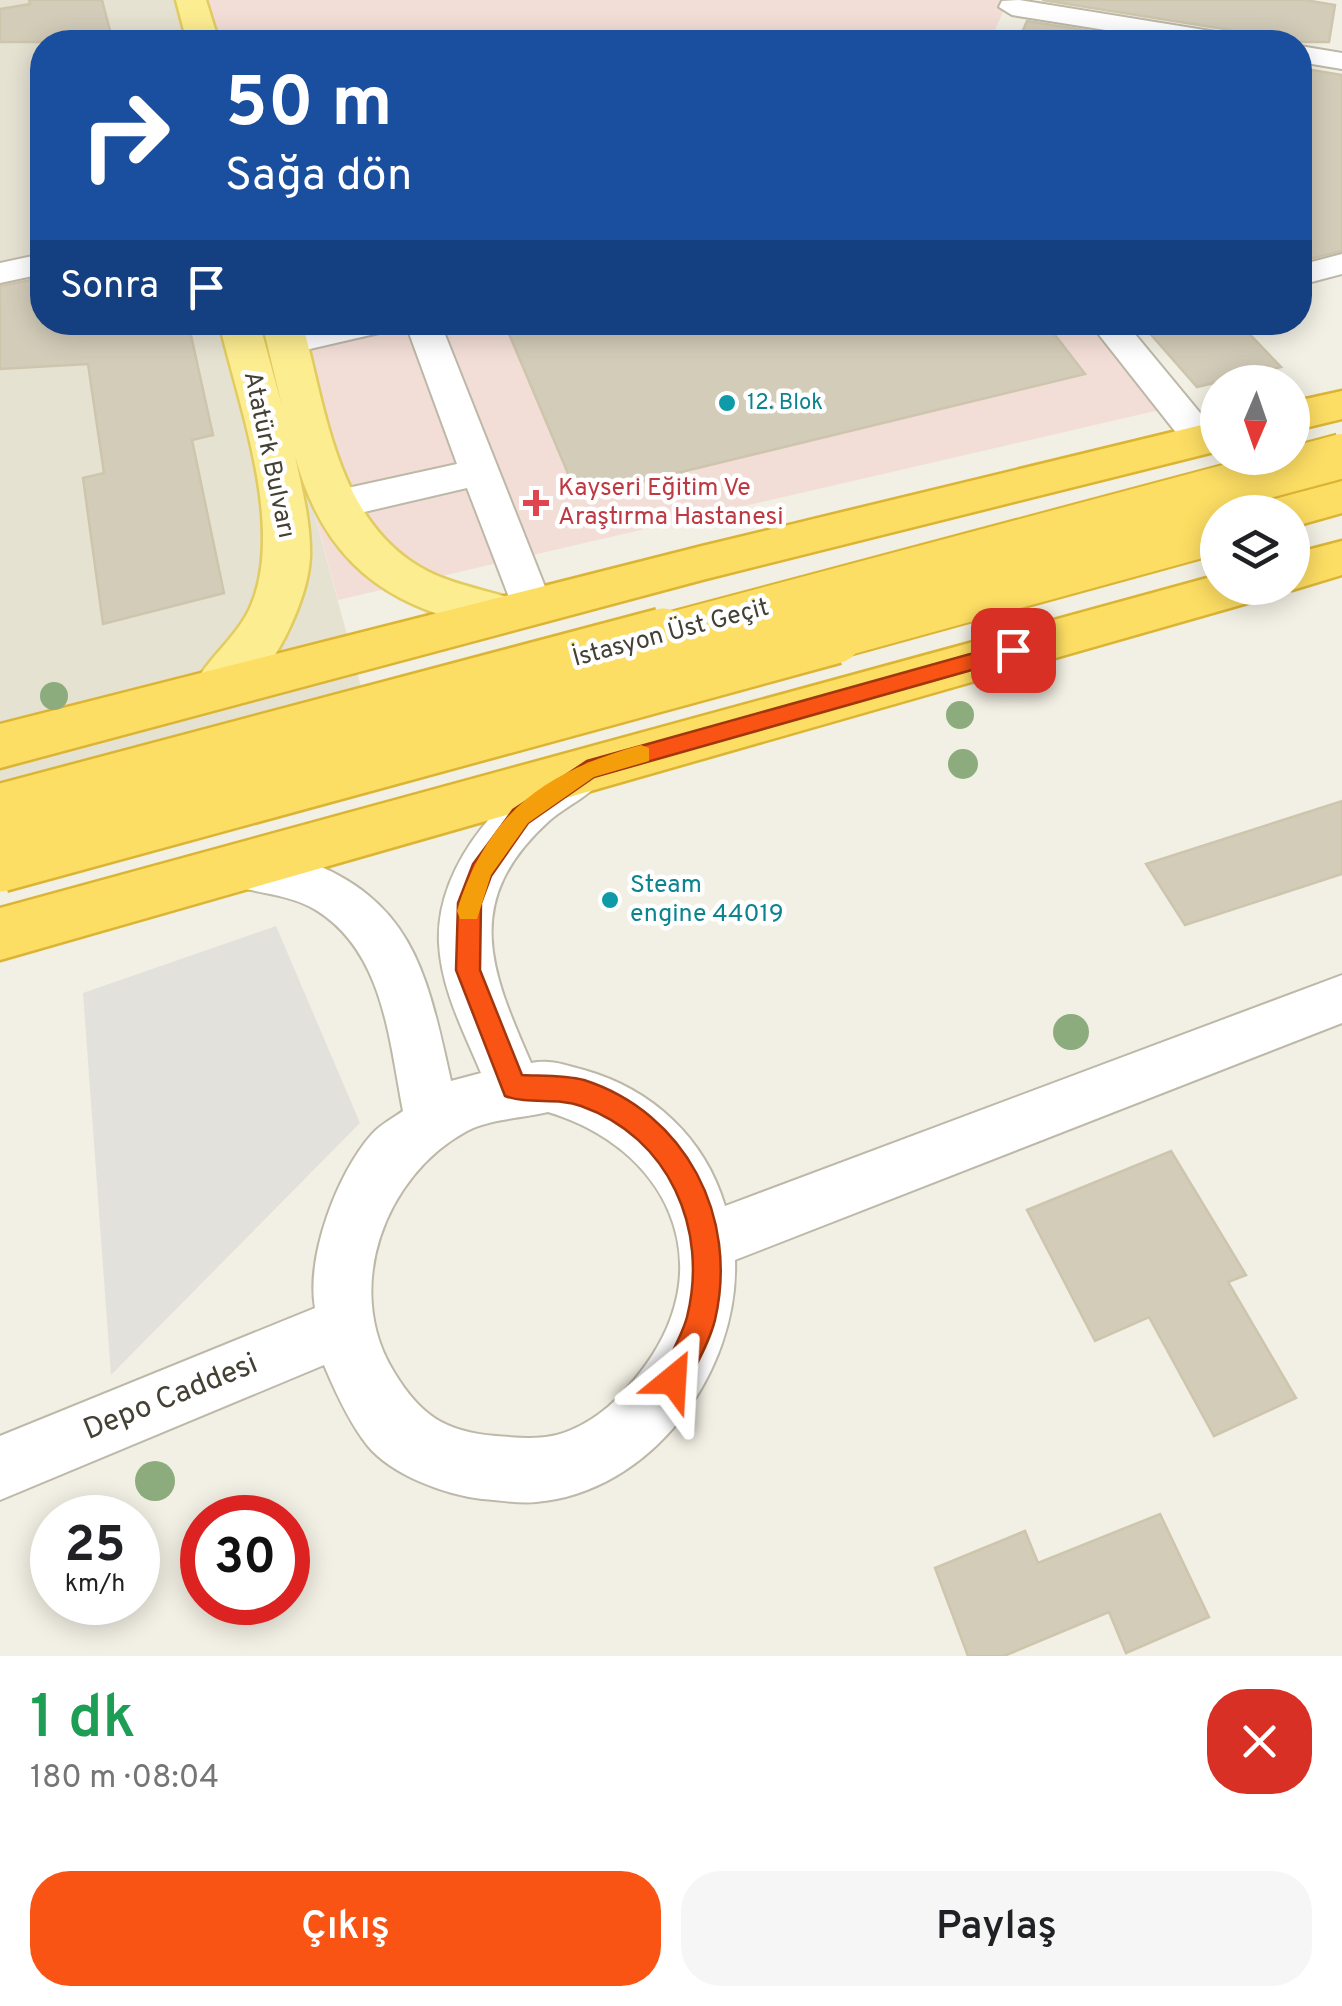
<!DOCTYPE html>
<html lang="tr">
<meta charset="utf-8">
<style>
:root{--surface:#fff;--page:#f6f6f6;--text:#202124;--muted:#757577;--accent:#f95414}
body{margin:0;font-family:Overpass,sans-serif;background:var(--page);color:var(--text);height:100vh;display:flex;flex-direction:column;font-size:38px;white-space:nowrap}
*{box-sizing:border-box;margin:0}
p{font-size:32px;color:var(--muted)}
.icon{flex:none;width:55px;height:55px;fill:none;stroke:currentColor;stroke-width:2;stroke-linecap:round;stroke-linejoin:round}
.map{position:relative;height:1656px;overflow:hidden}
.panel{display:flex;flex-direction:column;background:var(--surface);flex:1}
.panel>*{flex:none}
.top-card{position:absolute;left:30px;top:30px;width:1282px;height:305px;border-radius:40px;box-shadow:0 5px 25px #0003;background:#1a4fa0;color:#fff;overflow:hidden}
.needle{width:65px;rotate:182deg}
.buttons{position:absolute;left:1200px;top:365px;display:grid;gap:20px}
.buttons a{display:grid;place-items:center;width:110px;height:110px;border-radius:50%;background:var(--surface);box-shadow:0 5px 25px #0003;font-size:50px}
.speed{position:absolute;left:30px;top:1495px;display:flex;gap:20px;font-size:50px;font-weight:700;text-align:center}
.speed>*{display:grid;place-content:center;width:130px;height:130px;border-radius:50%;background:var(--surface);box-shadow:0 5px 25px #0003;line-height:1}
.speed small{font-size:25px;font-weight:400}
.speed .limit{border:15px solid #d22;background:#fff;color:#111}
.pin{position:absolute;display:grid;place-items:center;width:85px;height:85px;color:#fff;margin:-42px;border-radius:20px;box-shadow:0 5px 15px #0006}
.me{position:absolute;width:110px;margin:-55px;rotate:27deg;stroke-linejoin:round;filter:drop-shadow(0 0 8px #0008)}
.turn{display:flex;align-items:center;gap:35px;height:210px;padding:0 30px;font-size:45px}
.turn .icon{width:130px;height:130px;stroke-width:2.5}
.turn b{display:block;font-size:70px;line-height:85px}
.then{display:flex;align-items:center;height:95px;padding:0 30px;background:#0003;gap:20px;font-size:38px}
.round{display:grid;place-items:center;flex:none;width:105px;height:105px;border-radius:40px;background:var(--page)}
.headline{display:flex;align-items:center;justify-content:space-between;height:170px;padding:0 30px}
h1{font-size:60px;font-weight:600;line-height:75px;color:#1e9e55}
.button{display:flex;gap:20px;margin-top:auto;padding:20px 30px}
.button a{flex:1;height:115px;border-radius:40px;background:var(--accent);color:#fff;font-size:40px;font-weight:600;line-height:115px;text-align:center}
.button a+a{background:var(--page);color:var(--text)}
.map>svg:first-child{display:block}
.residential{fill:#e6e2d2}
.medical{fill:#f3ded7}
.parking{fill:#e2e1dc}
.building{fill:#d3ccb9;stroke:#cec5ad;stroke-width:2.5}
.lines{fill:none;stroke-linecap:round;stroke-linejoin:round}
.street-casing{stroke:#bdb8a7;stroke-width:4}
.primary-casing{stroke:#e2cc61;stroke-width:5}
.highway-casing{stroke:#dcb434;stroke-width:5}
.street{fill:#fff;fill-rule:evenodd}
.primary{fill:#fded91;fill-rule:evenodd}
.highway{fill:#fdde64;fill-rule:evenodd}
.highway-bridge-far1-casing{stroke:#dcb434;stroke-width:48;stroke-linecap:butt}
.highway-bridge-casing{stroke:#dcb434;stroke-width:60;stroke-linecap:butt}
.highway-bridge-far1{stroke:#fdde64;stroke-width:44}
.highway-bridge{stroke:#fdde64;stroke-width:55}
.tree{fill:#8dac7d}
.route{fill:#f95414;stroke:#a2370d;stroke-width:2.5}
.slow{fill:#f59e0b}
.culture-dot{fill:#0f9aa8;stroke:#fff;stroke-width:4}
.health-dot{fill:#e0444e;stroke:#fff;stroke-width:4}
.labels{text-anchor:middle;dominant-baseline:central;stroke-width:9;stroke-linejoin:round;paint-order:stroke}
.far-culture-label{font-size:22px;fill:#0d838f;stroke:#fff;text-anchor:start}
.street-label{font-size:25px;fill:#444034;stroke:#fff}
.health-label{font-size:25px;fill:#be3a42;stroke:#fff;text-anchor:start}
.culture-label{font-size:25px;fill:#0d838f;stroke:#fff;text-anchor:start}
.near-street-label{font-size:30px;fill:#444034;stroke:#fff}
</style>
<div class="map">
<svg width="1342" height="1656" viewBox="0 0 1342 1656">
<rect width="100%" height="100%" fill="#f2efe4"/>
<path class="residential" d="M0,0H176L188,42H42V322L263,323L368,713L0,816Z"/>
<path class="medical" d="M176,0H1008L990,42H188Z
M263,323H1109L1181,405L338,600Z"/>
<path class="parking" d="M276,926L360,1123L111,1375L83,993Z"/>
<path class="building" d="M29,0H102L113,42H0V9L30,4Z
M1042,0H1305L1335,5L1329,42H1246L1230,30Z
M1027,21L1160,42H1018Z
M1300,68L1342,75V251L1301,261Z
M42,278V322H188L213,435L192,440L224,593L103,624L83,478L104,473L88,364L0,369V286Z
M504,322H1045L1085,374L578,497Z
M1140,322H1238L1281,367L1197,387Z
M1342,801V874L1185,925L1146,864Z
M1171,1151L1246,1275L1228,1282L1296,1398L1214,1436L1149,1317L1095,1341L1027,1210Z
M1160,1514L1209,1617L1126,1653L1109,1612L1004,1656H968L935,1568L1025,1531L1038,1563Z"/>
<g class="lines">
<g class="street-casing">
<path id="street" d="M1019,0L1229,34L1243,42H1181L1012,15L999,7L1002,1Z
M1300,46L1342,53V69L1300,62Z
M42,254V274L0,283V263Z
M1342,254V274L1300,285V265Z
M329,322H397L392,330L288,354L276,351L270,343L276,335Z
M405,322H440L553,607L547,618L532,623L517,618L467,488L334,519L320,515L314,505L320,495L334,491L457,464Z
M1089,322H1125L1215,431V449L1202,453L1189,449Z
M583,753L599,758L606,772C595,795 568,804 549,821C461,901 490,969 531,1063C551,1059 565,1065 584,1070C652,1089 705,1138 725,1206L1342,975V1023L735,1260C739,1372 652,1492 536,1502C519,1504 499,1500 482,1499C446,1495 391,1475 367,1445C349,1422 335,1391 324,1365L0,1500V1436L315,1308C306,1257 337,1173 372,1134C380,1125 393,1118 403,1111C389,1040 384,952 316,910C288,893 251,893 220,882L213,867L220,852C245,843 277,850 302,859C414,900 427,974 451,1081L481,1073C464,1032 441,989 439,943C435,863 510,778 583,753ZM548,1112C665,1147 722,1260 645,1366C626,1392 601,1418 571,1430C547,1441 522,1438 496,1436C445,1432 420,1415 394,1372C342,1289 385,1175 467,1131C489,1119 523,1118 548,1112Z"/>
</g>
<g class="primary-casing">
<path id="primary" d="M176,0H206L219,42H187Z
M219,322H259L282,406L262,322H302C325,405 335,510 412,562C444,584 484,589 520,601L527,614L520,627C499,634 482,627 461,621C370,597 320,547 295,456C302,489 311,524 310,557C308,601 272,675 236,701C224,710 212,707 199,702L192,688C207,659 236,638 250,608C286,528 238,404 219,322Z"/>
</g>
<g class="highway-casing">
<path id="highway" d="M1342,391V419L1292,431V402Z
M1218,421V451L702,580L0,768V724L702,546Z
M1342,481V513L1292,527V512H1263L1270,500Z
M1342,541V575L1292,590L1285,588H1292V554Z
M1218,575V588H1261L1254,601L1237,606L0,960V908Z"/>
</g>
<use href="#street" class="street"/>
<use href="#primary" class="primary"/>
<use href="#highway" class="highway"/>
<g class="highway-bridge-far1-casing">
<path id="highway-bridge-far1" d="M654,639L1342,456
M825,639L1218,531"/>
</g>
<g class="highway-bridge-casing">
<path id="highway-bridge" d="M0,812L663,636
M0,864L834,636"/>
</g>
<use href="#highway-bridge-far1" class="highway-bridge-far1"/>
<use href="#highway-bridge" class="highway-bridge"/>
</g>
<g class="tree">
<circle cx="54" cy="696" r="14"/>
<circle cx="960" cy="715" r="14"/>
<circle cx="963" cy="764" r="15"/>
<circle cx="1071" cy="1032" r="18"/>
<circle cx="155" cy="1481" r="20"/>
</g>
<path class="route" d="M1013,642L1021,645V656L594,777L528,823L491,876L481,903L480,970L522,1075C542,1076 565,1075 584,1080C686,1113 739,1217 715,1320C709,1344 694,1368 683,1391L673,1395L662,1391L658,1380C667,1360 681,1339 687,1317C709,1229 669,1137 581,1106C557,1097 529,1105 505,1096L456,970L458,903L473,864L513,810L587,761Z"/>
<path class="slow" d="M641,745L649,748V761L594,777L528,823L491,875L477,919H460L457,911C488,812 544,772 641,745Z"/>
<g class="culture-dot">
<circle cx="727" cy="403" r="10"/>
<circle cx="610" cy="900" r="10"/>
</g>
<path class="health-dot" d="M531 488h10v10h10v10h-10v10h-10v-10h-10v-10h10z"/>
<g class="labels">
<g class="far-culture-label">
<text x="747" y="403">12. Blok</text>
</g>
<g class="street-label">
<text transform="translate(268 455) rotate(78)">Atatürk Bulvarı</text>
<text transform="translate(671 634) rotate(-15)">İstasyon Üst Geçit</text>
</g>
<g class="health-label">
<text x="558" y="489">Kayseri Eğitim Ve<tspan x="558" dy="29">Araştırma Hastanesi</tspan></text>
</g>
<g class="culture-label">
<text x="630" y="886">Steam<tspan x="630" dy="29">engine 44019</tspan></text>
</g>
<g class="near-street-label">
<text transform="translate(171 1398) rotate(-22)">Depo Caddesi</text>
</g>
</g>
</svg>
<div class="buttons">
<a><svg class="needle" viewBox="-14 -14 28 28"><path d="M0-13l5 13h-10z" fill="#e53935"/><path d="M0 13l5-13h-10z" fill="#757577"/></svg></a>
<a><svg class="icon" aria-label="layers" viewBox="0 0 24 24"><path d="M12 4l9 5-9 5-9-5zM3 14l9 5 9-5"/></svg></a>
</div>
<div class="speed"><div>25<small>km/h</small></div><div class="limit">30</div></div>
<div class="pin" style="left:1013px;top:650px;background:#d93025"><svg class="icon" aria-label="arrive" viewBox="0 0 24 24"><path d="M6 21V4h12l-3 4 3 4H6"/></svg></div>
<svg class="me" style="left:673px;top:1380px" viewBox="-20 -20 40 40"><path d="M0-17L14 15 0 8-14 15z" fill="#f95414" stroke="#fff" stroke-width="4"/></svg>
<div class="top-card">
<div class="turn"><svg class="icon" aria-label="right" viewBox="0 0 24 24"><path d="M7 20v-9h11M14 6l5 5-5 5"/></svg><div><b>50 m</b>Sağa dön</div></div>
<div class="then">Sonra<svg class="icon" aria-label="arrive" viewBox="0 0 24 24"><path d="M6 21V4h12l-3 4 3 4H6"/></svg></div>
</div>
</div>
<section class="panel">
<div class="headline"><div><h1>1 dk</h1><p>180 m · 08:04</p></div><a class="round" style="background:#d93025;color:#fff"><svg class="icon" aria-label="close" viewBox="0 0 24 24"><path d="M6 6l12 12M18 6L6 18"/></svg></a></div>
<div class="button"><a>Çıkış</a><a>Paylaş</a></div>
</section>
